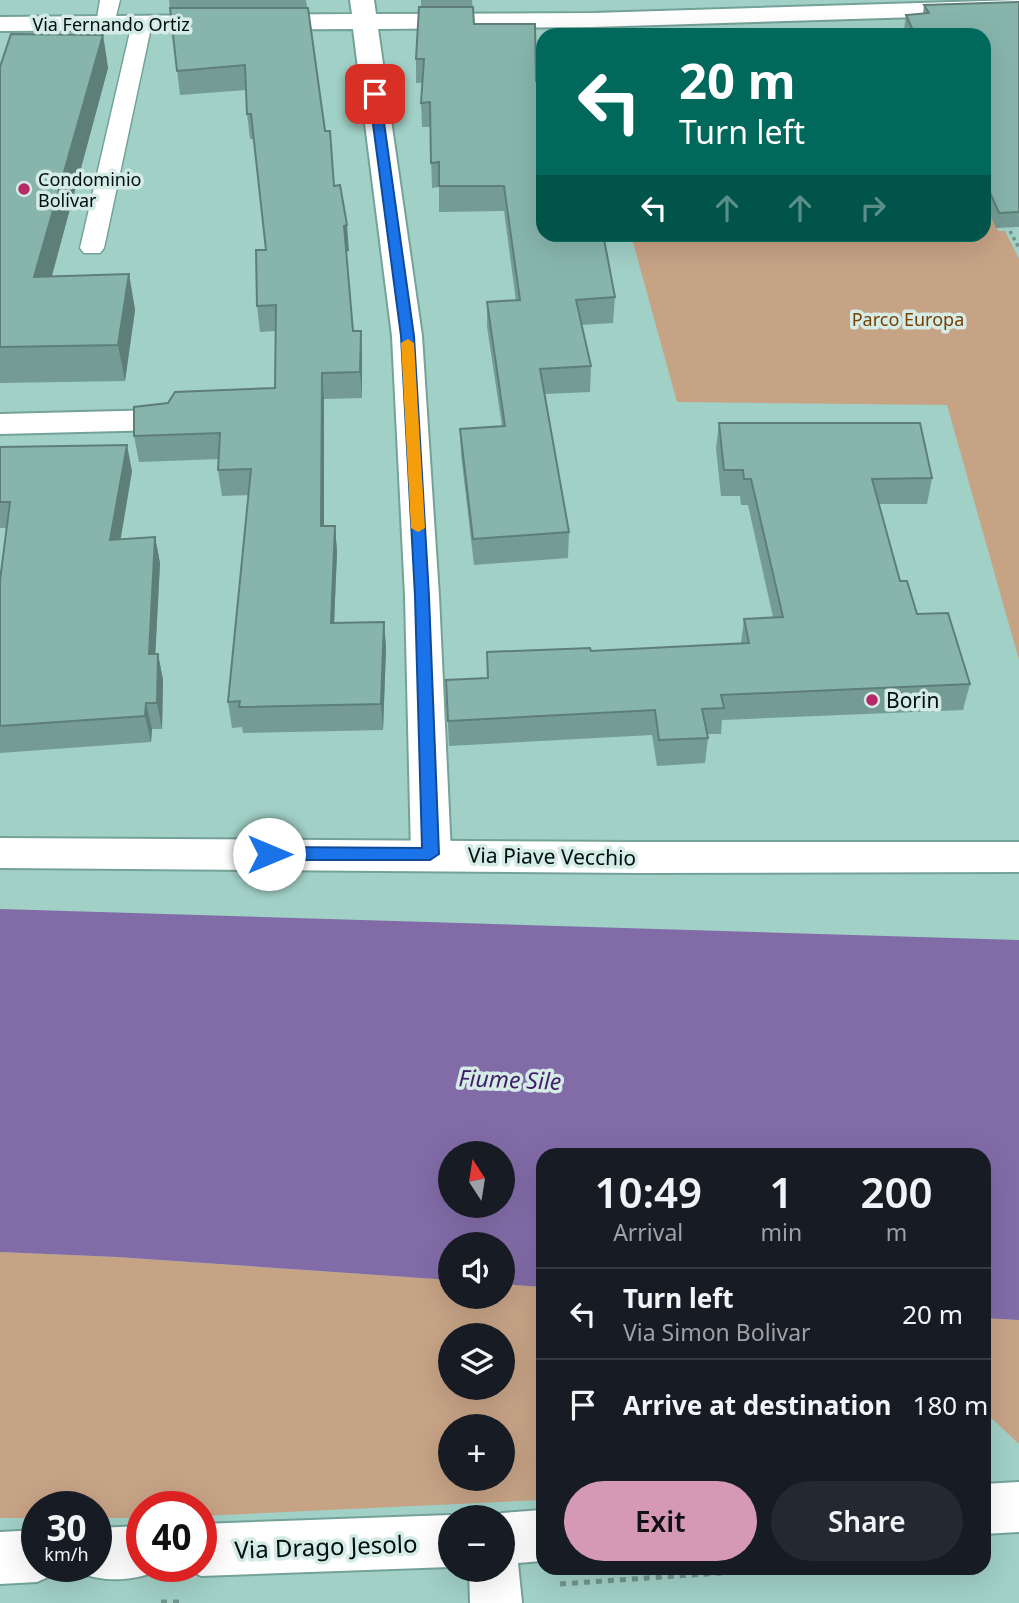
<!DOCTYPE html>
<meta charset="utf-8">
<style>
:root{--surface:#171b24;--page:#242831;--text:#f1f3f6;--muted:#9ea1a6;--line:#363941;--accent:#d699b5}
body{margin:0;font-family:"Noto Sans",sans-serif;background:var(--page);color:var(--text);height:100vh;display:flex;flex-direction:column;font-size:26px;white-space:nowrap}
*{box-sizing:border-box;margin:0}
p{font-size:23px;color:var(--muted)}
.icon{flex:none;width:38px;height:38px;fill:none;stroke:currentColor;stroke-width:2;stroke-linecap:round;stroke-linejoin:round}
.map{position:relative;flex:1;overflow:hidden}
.drawer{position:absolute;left:536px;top:1148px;width:455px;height:427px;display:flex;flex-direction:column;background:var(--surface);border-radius:21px;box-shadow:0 7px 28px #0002}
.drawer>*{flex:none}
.hud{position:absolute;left:536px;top:28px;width:455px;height:214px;border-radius:21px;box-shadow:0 7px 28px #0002;background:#00695c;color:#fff;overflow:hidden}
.needle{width:46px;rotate:348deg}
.buttons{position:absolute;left:438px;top:1141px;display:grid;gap:14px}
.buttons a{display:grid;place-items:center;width:77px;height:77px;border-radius:50%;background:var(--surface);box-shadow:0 7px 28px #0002;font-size:35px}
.speed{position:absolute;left:21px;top:1491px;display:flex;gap:14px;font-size:35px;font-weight:700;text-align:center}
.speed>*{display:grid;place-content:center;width:91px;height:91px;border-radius:50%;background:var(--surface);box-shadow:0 7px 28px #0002;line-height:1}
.speed small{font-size:18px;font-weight:400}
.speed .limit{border:10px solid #d22;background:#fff;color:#111}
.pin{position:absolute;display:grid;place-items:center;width:60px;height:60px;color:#fff;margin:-30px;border-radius:14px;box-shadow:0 4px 10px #0006}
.me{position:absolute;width:77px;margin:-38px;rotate:90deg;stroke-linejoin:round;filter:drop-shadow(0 0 5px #0008)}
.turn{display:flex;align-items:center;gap:24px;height:147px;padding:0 28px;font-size:32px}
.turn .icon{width:91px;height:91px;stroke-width:2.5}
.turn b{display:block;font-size:49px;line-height:60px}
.lanes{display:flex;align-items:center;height:66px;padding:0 28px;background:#0003;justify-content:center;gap:35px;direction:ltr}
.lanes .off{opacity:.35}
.eta{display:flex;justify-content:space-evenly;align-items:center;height:119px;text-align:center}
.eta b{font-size:42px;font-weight:600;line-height:49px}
.button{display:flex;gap:14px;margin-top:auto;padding:14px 28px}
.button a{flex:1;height:80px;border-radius:42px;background:var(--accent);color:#111;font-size:28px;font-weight:600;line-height:80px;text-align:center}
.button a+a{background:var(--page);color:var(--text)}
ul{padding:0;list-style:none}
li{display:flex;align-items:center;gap:21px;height:91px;padding:0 28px;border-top:2px solid var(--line)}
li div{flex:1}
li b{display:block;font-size:26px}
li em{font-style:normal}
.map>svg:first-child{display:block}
.green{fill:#c7a386;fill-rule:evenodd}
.water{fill:#826ca8;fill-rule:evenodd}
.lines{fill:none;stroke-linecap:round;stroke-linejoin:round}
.lane-casing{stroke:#74a298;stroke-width:3}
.street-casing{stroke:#74a298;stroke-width:4}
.secondary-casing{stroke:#74a298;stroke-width:4}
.path-far1{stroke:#70958d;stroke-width:3.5;stroke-dasharray:3.5 3.5;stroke-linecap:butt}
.path{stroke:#70958d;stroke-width:5;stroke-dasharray:6 6;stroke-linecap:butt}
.lane{fill:#fff;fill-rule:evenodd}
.street{fill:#fff;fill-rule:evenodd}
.secondary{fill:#fff;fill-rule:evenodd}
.wall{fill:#749c94}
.shaded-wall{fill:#5e7f78}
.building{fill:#87b5ac;stroke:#5e7f78;stroke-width:2}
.route{fill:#1a73e8;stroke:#114b97;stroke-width:2}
.slow{fill:#f59e0b}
.poi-dot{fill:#b52a65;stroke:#d4ebe6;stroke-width:2.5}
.labels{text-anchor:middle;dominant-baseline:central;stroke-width:7;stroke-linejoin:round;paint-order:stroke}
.far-street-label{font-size:18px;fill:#01100d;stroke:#d4ebe6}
.far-poi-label{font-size:18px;fill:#01100d;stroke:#d4ebe6;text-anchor:start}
.far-park-label{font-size:18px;fill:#764003;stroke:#d4ebe6}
.poi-label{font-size:21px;fill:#01100d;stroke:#d4ebe6;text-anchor:start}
.street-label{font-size:21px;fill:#01100d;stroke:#d4ebe6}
.water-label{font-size:23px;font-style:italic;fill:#401e69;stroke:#d4ebe6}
.near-street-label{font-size:24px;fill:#01100d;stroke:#d4ebe6}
</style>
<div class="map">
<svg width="1019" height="1603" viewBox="0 0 1019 1603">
<rect width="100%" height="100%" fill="#a1d0c6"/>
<path class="green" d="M984,201L998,231H1005L1019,259V660L947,405L677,402L631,235L984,234Z
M0,1252L117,1257L450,1280V1297H502V1284L542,1287V1500L201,1516V1507H142V1518H96V1507H37V1518H0ZM450,1335H502V1388H450ZM450,1426H502V1479H450Z
M984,1318L1019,1320V1444L984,1411Z"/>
<path class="water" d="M0,909L1019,940V1320L984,1318V1155H542V1287L502,1284V1244H450V1280L117,1257L0,1252ZM450,1153H502V1206H450Z"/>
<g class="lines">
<g class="lane-casing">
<path id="lane" d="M100,0H120L113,28H99L96,24Z
M142,17L149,19L152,23L104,248L100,253H84L80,248L132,23L135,19Z"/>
</g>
<g class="street-casing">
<path id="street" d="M350,0H374L376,14L593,13L1019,0V14L593,27L378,29L422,336L439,596L451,854L445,865L431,869L417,865L411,854L405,596L392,336L353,29L0,31V17L352,14Z
M161,410L172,413L177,420L172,427L161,430L0,434V414Z
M1019,1482V1532L984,1534V1484Z
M542,1510V1561L518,1563L522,1603H470L469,1570H502V1517H492L502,1513Z
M450,1515L455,1517H450V1567L201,1576L182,1566H201V1524Z
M142,1526V1566H162L160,1570C134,1581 104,1583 78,1572L75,1566H96V1528Z
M37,1530V1566H59L55,1574L37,1582L0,1584V1532Z"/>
</g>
<g class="secondary-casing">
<path id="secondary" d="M0,838L637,842H1019V872L637,873L0,868Z"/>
</g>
<path class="path-far1" d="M1010,231L1019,248"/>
<path class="path" d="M560,1584L793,1568
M161,1602H184"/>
<use href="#lane" class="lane"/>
<use href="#street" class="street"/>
<use href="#secondary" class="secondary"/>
</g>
<path class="wall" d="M169,0H306L334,186L349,251L346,252L353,331H361L362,357V398L324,399V526H335L337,552L334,623L384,622L386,648L383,730L243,733L242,727L232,728L228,702L249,495L222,496L218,470L219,459L139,462L134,436L168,403L275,388L276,331L260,332L257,306L266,250L254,139H250L247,114L246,90L180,95Z
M421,0H472L474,24L536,81L615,297L613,323L581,325L591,366L590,392L545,394L569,532L568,558L474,565L461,454L460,429L502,426L487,327V302L516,301L504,211L439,212V187L432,188L430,127H422L421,103L422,83H416V59L421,7Z
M1019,2V227L996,228L984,201V35H906L904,30L906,15L923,14L924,5Z
M103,35L108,68L52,276L129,274L135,310L125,381L0,383V67Z
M719,423L932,478L927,504H879L900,581L917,614L970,684L963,710L722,720L721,734H708V738L705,763L657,766L652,735L449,746L446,680L487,678L591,651L741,643L744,619L773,617L748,505H741L740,496H721L716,448Z
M0,447L132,471L120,540L155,537L160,563L155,654H158L163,680L162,729H152L151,742L0,753V580L7,528H0Z"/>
<path class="shaded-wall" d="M103,35L108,68L42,312L34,277Z
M347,225L349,251L345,252L344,226Z
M129,274L135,310L125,381L118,345Z
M361,331L362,357V398L360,372Z
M322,373L324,399V552L321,526Z
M127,445L132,471L116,567L110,540Z
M335,526L337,552L333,649L331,623Z
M155,537L160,563L154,680L149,654Z
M384,622L386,648L383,730L381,704Z
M158,654L163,680L162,729L157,703Z
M146,703L152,729L151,742L145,716Z"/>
<path class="building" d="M1019,2V212L999,213L984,179V35H915L906,15L929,13L924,5Z
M419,7H473L474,24H535L536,81H542V234H603L615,297L576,300L591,366L540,369L569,532L473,539L460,429L505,426L487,302L520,300L504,186H439V162L431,163L430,102L421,103L424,59H416Z
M170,8H308L325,131H330L334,186L340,185L347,225L344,226L353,331H361L360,372L322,373L321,526H335L331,623L384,622L381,704L239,707L240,701L228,702L251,469L218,470L220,433L134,436V407L168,403L175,392L275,388L276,305L257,306L256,250H266L251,114H247L245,65L177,71Z
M11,34L103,35L34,277L129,274L118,345L0,347V67Z
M719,423H920L932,478L872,479L900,581H907L917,614L948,613L970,684L721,695L724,708L702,709L708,738L659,740L655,710L448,721L446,680L488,678L487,652L590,648L591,651L749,643L744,619L783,617L751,479H744L743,470H724Z
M127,445L110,540L155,537L149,654H158L157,703H146L145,716L0,726V580L10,502H0V447Z"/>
<path class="route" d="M375,90L380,94L414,336L429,596L439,854L430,860H269L261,854L269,847L422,848L415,596L401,336L369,94Z"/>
<path class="slow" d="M408,339L414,343L425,528L418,532L411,528L401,343Z"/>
<g class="poi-dot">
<circle cx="24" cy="189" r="7"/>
<circle cx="872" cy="700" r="7"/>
</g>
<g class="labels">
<g class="far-street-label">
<text x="111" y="24">Via Fernando Ortiz</text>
</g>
<g class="far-poi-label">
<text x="38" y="179">Condominio<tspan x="38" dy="21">Bolivar</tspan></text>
</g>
<g class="far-park-label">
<text x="908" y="319">Parco Europa</text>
</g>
<g class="poi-label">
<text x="886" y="700">Borin</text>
</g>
<g class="street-label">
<text transform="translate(552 856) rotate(1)">Via Piave Vecchio</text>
</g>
<g class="water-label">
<text transform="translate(510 1079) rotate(2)">Fiume Sile</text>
</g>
<g class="near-street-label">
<text transform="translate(326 1546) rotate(-2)">Via Drago Jesolo</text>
</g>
</g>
</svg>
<div class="buttons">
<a><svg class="needle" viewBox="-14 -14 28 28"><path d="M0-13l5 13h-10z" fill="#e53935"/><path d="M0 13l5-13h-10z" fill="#9ea1a6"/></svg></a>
<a><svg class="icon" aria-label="sound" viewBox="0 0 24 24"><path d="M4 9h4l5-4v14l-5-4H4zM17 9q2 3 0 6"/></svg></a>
<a><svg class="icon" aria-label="layers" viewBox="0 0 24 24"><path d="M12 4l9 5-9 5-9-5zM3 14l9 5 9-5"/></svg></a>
<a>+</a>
<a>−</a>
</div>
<div class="speed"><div>30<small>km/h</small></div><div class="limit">40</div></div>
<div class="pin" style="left:375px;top:94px;background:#d93025"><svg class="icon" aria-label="arrive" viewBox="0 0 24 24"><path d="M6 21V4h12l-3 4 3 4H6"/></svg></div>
<svg class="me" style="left:269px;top:854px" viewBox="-20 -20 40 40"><circle r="19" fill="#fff"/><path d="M0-13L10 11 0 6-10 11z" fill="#1a73e8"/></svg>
<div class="hud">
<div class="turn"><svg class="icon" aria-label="left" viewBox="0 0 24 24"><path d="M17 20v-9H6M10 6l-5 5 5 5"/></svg><div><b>20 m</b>Turn left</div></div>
<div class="lanes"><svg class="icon" aria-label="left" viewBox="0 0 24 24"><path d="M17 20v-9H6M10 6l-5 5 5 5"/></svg><svg class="icon off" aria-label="ahead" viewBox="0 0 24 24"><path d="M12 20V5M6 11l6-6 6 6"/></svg><svg class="icon off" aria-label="ahead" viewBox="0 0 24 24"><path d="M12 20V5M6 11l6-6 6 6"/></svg><svg class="icon off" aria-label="right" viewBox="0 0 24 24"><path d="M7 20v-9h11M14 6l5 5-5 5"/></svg></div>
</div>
<section class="drawer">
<div class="eta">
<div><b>10:49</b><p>Arrival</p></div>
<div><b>1</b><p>min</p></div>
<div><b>200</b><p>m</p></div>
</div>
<ul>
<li><svg class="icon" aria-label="left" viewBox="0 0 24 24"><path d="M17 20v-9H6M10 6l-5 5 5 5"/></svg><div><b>Turn left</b><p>Via Simon Bolivar</p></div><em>20 m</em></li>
<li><svg class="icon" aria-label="arrive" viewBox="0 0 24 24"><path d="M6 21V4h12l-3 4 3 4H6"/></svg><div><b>Arrive at destination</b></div><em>180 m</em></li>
</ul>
<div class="button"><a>Exit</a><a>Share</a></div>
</section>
</div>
